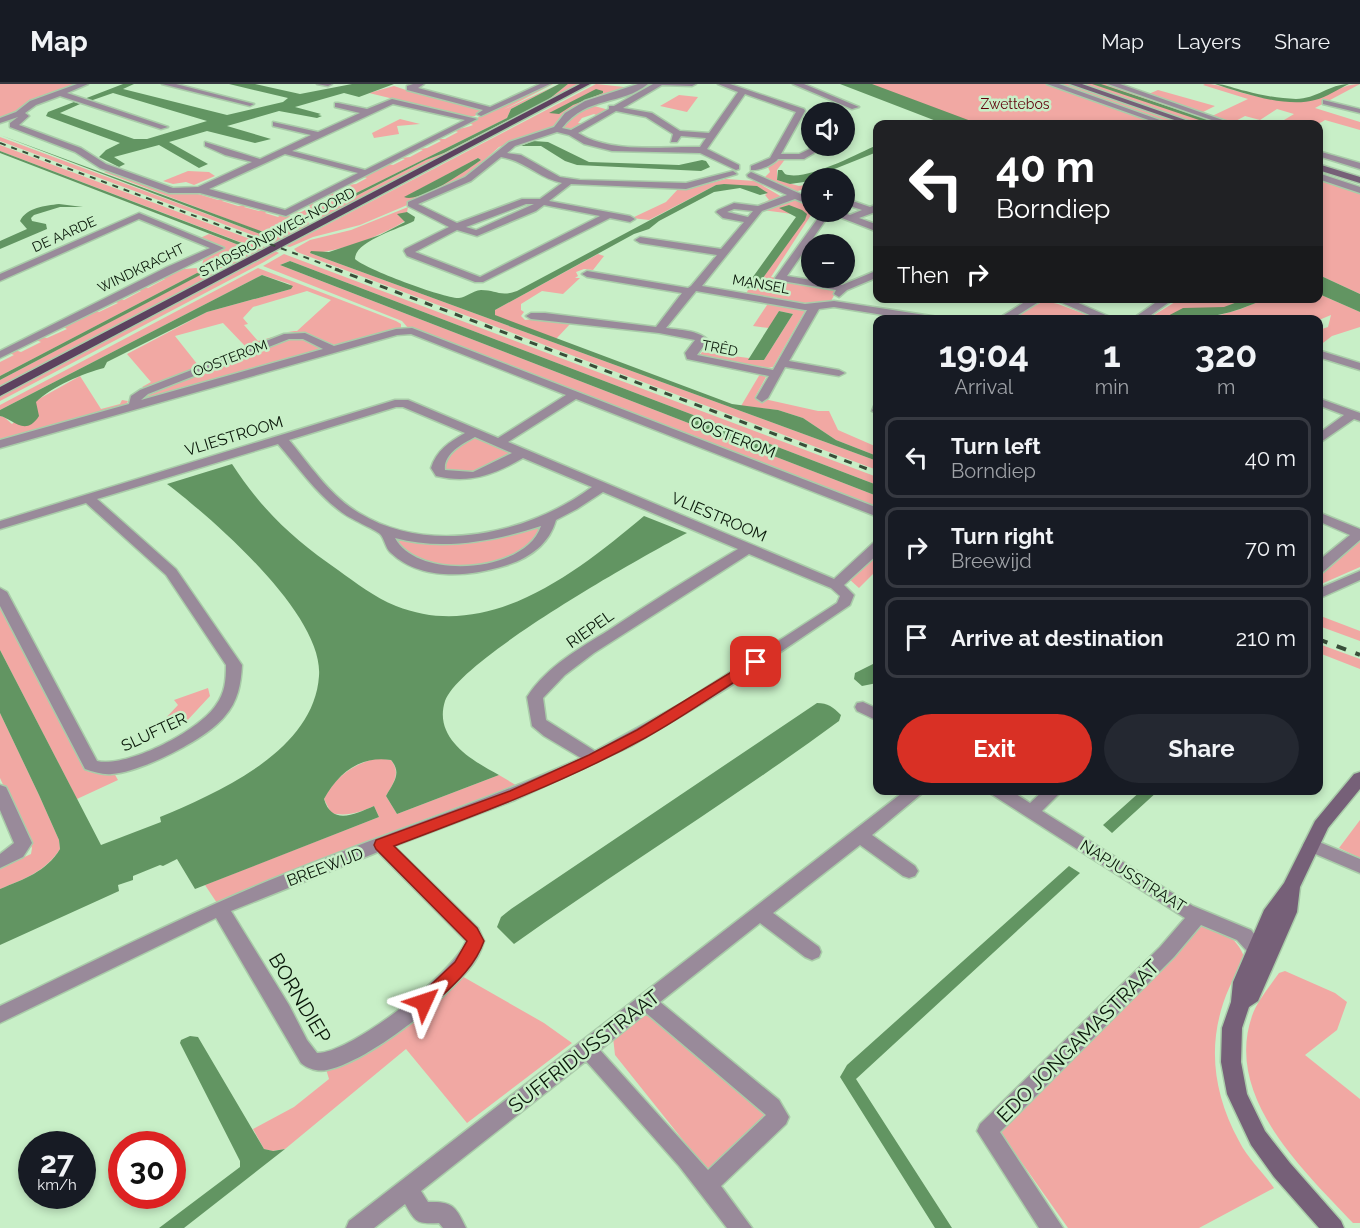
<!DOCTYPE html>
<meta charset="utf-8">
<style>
:root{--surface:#171b24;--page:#242831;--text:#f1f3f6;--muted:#9ea1a6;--line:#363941;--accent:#d93025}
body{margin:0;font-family:Raleway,sans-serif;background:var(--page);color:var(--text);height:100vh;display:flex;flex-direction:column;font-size:22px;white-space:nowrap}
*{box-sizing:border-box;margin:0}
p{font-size:20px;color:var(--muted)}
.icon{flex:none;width:33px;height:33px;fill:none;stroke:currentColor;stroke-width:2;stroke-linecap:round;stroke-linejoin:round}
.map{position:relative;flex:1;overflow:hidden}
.side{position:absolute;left:873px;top:231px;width:450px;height:480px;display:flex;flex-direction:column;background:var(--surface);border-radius:12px;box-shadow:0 3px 9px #0003}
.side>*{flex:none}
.hud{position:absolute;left:873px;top:36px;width:450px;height:183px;border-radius:12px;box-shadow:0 3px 9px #0003;background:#202124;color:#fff;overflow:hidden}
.buttons{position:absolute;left:801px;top:18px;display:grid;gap:12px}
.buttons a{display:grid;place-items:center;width:54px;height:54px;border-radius:50%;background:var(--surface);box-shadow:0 3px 9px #0003;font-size:30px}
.speed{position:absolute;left:18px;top:1047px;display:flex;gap:12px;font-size:30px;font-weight:700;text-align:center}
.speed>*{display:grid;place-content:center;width:78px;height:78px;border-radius:50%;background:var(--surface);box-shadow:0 3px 9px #0003;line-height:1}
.speed small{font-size:15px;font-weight:400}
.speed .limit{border:9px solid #d22;background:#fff;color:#111}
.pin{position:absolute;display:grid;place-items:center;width:51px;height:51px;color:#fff;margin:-26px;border-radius:12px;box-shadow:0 3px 9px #0006}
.me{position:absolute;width:66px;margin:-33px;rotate:48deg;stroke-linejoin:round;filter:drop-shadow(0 0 4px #0008)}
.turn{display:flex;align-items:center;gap:21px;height:126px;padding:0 24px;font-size:27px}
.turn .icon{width:78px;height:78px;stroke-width:2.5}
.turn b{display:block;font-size:42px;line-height:51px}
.then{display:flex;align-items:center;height:57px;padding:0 24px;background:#0003;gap:12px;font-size:22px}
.eta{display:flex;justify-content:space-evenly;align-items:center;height:102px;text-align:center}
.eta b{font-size:36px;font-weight:700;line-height:42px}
.primary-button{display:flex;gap:12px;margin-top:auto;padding:12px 24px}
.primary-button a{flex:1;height:69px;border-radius:36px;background:var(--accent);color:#fff;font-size:24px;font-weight:700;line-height:69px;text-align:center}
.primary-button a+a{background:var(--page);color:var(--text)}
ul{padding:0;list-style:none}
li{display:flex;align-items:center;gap:18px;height:81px;margin:0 12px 9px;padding:0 12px;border:3px solid var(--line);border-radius:12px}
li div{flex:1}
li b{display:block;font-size:22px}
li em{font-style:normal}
header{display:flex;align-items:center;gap:36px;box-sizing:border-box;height:84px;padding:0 30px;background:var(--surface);border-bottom:2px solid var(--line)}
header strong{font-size:28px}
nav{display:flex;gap:33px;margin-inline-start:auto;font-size:21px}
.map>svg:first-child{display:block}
.green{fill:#f1a8a3;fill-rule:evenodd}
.water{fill:#629562}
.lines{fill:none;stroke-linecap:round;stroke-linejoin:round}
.minor-casing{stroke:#a9cca9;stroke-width:3}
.secondary-casing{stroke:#a9cca9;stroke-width:3}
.primary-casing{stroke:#a9cca9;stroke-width:3}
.minor{fill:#998a9a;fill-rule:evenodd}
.secondary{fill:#766078;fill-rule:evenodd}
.primary{fill:#5d425f;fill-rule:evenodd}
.rail-far2{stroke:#394e39;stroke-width:2;stroke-dasharray:6 6;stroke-linecap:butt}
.rail-far1{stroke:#394e39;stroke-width:3;stroke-dasharray:8 8;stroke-linecap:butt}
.rail{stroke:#394e39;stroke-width:4;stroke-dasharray:10 10;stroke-linecap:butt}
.route{fill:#d93025;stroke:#8d1f18;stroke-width:1.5}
.labels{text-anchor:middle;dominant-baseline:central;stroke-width:5;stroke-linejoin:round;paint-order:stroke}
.far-park-label{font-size:14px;fill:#60020c;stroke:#c8efc7}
.far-street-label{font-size:14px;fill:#091709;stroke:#c8efc7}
.street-label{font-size:16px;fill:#091709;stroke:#c8efc7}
.near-street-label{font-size:20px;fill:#091709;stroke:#c8efc7}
</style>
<header>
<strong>Map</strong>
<nav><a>Map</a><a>Layers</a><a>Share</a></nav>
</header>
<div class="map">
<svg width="1360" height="1144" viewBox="0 0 1360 1144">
<rect width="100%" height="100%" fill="#c8efc7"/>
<path class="green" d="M0,0H81L0,36Z
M549,0H553L503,26L559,0L511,25L507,34L314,130L319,131L426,76L444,69L548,16L568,0H583L323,134L293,129L301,128L311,123L307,121L311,119L316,121L332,113L327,111L331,109L337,110L352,102L348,101L356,100L367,94L363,93L388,80L393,81L405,75L401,74L410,73L423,66L419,65L427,64L441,57L437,55H445L458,48L455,47C460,44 466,44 473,41L470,39L486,28L507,21Z
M596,0L634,4L559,37L551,45L499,63L469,90L412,119L360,141L313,153L290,163L286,162ZM478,74L481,76L441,101L405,113Z
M867,0H1047L1164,40H973Z
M1054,0H1069L1187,40H1170Z
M1080,0H1108L1226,40H1198Z
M1205,0C1221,0 1236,8 1251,11C1266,15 1282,17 1298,17C1321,18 1338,0 1360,0L1315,24L1360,38V46L1325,36C1313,45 1298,39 1284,36L1294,30L1277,25L1260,36L1245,32L1232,39L1212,32L1248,15L1203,1Z
M394,2L421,11L425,9L481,26L475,32L468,33L369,9Z
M1158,6L1215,22L1201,29L1146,11Z
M679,11L698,13L687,28L660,22Z
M587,20L609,26L598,32L594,30L582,34L578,39L585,40L570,47L560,43Z
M400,35L420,40L397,42L399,50L374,54L372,49Z
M0,53L268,153L279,151L299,140L270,151L104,88L109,86L170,109L202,108L198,110L218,116L226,115L222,117L238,122L247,121L244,123L259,127L264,125L268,127L265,129L278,133L282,130L308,138L310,142L280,159H274L0,57Z
M0,61L258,158L256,160L268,164C243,177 231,190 202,181L204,173L224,163L200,154L209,150L244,163L240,168L214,182H216L242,169L248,161L0,67Z
M781,73L786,74L777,86V96L799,102L811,100V103L791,109L764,94L770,88L768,83L777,78Z
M188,87L209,88L215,92L194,101L186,98L173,100L163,97Z
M1318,94L1360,108V210L1319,191Z
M726,95L755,97L782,113L754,123L769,116L765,111L767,110L752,102L716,101L649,136L632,134L666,118L680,103H695Z
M793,115L811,123L813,128L771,193L838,204L831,217L804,219L746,210L748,206L755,205L806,133V130L779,124L793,130L762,126Z
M408,123L407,128L398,131L405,137C381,152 338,169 310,169L877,377V386L297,168L294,165L310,156L351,146Z
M275,167L279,169L264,178L0,317V311Z
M284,170L877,393V401L290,177L280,181L877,412V426L419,247L409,245L402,237L263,182Z
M598,170L604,172L593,186L584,185L576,188L578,192L575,194H580L563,210L542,207L521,220V226L524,228L521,232L525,236L542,234L571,239L556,255L495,232V226Z
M196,184L211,188L212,193L0,304V296L201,190L197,189L0,292V278L14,271L9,269L15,266L21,268L41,258L36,256L42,253L47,254L67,245L62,242L94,226L99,228L118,219L113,217L119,214L124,216L141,207L137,205L142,202L148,204L165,195L160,193L174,186Z
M258,184L396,237L401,240V244L337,262L307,250L288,247H297L331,216L307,207L253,223L243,234L248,240L244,241L258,257L280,251L243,266L242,264L245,262L223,239L175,252L198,281L203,282L147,304L142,303L151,298L127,270L207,228L291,205L290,200L262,191L0,326V321Z
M1319,210L1360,228V243L1332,252L1319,262V246L1328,243L1331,231L1319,236H1202L1241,225L1265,215L1318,214Z
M1180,215H1248L1232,222L1164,233L1162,235L1146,236Z
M1044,217L1058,220L1098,235L1007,236Z
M769,218L806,225L773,283L763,285L699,272L702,268L764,276L793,230L779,227L769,244L753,242Z
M289,254H301L323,265L141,318L139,315Z
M760,290L766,293L755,313L818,327H829L838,346L877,363V372L836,356L803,334L778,326L741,322Z
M80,292L101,325L120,320L122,316L128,317L125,322L0,358V332L4,333L12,340L37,316Z
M475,353L516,370L482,388L449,389L444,385C445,368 461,361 475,353Z
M544,442C529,478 464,490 429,480C418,477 407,468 396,463L393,450L479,457Z
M1360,456V483L1319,501L1318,486Z
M877,469V486L859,504L849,495Z
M0,522L84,680L89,688L114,689L118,696L77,715L0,566Z
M1318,531L1360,547V557L1319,542Z
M1319,560L1360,575V585L1319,569Z
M208,604L210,612L184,640L164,636L178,621L174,616Z
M0,629L39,711L59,756L60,765C45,788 24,795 0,805V784L31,770L32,764L0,694Z
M378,674L391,676C401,689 394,698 386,712L397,730L499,691L519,703L219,822L205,801L379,733L374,722C360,728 347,733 331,729L324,715C336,692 353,680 378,674Z
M1360,736V774L1339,764Z
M1198,837C1220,847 1236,850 1245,875C1207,933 1205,995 1239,1057C1248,1075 1263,1088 1274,1104L1199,1144H1068L998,1045Z
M1285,887L1335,909L1347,918L1337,946L1305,971L1360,1015V1139H1353C1303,1086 1224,1013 1252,932C1257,917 1270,902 1279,889Z
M460,891L544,939L572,959L467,1039L406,965L285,1065L272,1067L264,1065L253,1045L294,1023L329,995L326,985Z
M650,925L772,1034L710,1090L615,971L613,953Z"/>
<path class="water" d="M123,0H134L123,5L227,31L283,18L288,14L229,0H255L300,10L352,0H394L359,13L344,9L295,23L321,30L318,31L322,32L317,34L279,27L227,42L271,55L255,59L207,47L169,58L208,80L199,84L159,61L114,73L125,80L119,83L99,73L106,66L120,59L46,32L48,28L74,18L80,20L60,29L134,55H147L207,37L113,9L90,17L84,15Z
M559,0H568L548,16L444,69L426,76L319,131L314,130L507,34L511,25Z
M840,0H872L979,40H944Z
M1092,0H1101L1221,40H1211Z
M1215,0C1226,0 1235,5 1246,7C1262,12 1280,14 1296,15C1316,15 1330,0 1349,0C1338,5 1327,13 1315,16C1286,24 1242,9 1215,0Z
M596,5L603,7V9L573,21L559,30L549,29Z
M0,51L269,150H276L299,140L279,151L268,153Z
M533,57L548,58L589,78L679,81L702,76L706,77L710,83L701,87L577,81L565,77L541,62H521Z
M877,61V68L812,94L811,97L790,100L777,96L778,86H782L785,90C805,98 857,70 877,61Z
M0,67L247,161L249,163L216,182H213L240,168L244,163L0,69Z
M478,74L481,76C468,85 420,120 404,113Z
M724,100L757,102L768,109L760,111L740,104L714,108L659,137L649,145L634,150L495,226V231L732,320L778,326L803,334L836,356L877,372V377L310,169L311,167L329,168L380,151L405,138L397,130L407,128L415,133L414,137C399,145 355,157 355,175C365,185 446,215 459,214C467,213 472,207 481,206C496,206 500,213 517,207L716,101Z
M59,120L83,123H60L34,131L31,134L32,137L46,140L47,145L0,165V157L27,145L20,137C27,123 45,122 59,120Z
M789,121L802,126L807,130L805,136L755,205L745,204L796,133L779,124Z
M290,177L877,401V412L280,181Z
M197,189L202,190L0,296V292Z
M262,191L293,202L291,205L207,228L107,278L104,284C84,289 51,303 36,318L39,332C25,354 12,334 0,332V326Z
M1319,191L1360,210V228L1319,210Z
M1248,214L1265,215C1227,232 1203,236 1162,235L1183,224L1224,223Z
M779,227L793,230L764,276H748Z
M232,380C262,426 293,455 338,486C356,499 374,513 396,522C489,559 577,488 644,432L687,449C641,473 460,575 445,617C433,655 473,677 499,691L397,730L386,712C394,698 402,689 391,676C361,671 338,689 324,715C332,742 355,730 374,722L379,733L195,805L177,775L163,782L160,781L133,792V796L118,801L119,807L0,861V805C24,795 46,788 60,765L59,756L39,711L0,629V566L101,761L161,738L160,733C219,708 314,667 319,592C324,531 212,434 167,400Z
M877,578V599L862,602L854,595L855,589Z
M817,619C828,619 833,623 841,631L839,637C733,715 621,784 514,860L497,843L501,833L511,825Z
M1142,706L1158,707L1112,749L1103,741Z
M1069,782L1080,789L856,995L952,1144H935L840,993L847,981Z
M190,952L198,953L264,1065L273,1067L285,1065L184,1144H159L240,1083V1077L180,959L181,956Z"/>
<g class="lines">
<g class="minor-casing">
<path id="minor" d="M77,0H88L67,9L168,43L161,45L60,12L36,21L25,29L29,32L19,41L81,64L106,80L173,104L198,103L252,78L225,71L205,62V58L260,75L311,51L273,42V38L318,48L360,29L335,23V19H338L367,25L392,15L477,35L286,132L200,109H169L100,84L75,68L10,43V39L18,33L0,39V34L16,28L30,17ZM393,20L465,36L365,86L292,67ZM285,70L358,89L285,126L209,105Z
M162,0H176L254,20L250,22Z
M317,0H332L328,2Z
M413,0H424L418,4L490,23L540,0H550L481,32L477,30L483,26L407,6V2Z
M638,0H648C621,22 588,11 562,44L571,46L609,25V22H614L653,0H696L692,2L662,1L623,24L652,29L680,47L709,49L738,8L718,0H730L804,25L805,27L781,70H799L816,62H826L804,75H778C773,81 759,87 751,86V82L770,74L796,28L745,10L707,65L739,81V85L736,86L700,69L612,67L584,60L569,51L557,48L515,62L507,69L521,71L560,93L580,96L686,99L733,87L737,90L686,105L571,100L549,117L630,132L635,135L630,138L610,134L483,198H475L407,172L404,167L405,165L449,143L408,122V118L465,93L509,58L554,43L565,29L585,17ZM616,27L646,33L673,50L671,58H677L681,52L706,54L700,63C661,62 612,70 578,49ZM501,73C525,77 540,95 562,99L540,115H522L457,139L418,120L471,97ZM526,120H534L476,146L466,143ZM544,121L600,132L480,193L415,168L457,146L477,152L536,127Z
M793,0H804L859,23L852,25Z
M1047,0H1059L1171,40H1160Z
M1108,0H1120L1234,40H1223Z
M1323,16L1360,25V29L1323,20Z
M1318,67L1360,79V85L1318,72Z
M751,88L812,115V122L795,115L762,127L702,202L805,220L834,217L938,233L943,236H914L834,223L819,225L789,277L839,286L845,289L839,292L785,283L768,314L762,318L756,314L769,292L687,275L685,269L695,256L659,249L531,235L526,232L531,229H545L656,243L682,209L587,193L582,190L587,187L688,204L691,202L717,171L640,159L635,156L640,153L721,165L744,138L723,134L716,128L718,126L734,119L758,122L787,111L748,93L747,91ZM734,125L753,127L748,133L727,128ZM696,207L805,226H807L773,286L697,271L708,256C698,246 679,246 666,244Z
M1318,89L1360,103V109L1318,95Z
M844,114L870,123L878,120V127L859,134L878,141V148L834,131L827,134L787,192L842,201L878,186V193L847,206L839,213L834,210L836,206L776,196L775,194L821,130L841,128L850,131L862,126L844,120Z
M139,129L224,164L0,274V267L167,183L210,164L139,135L0,197V190Z
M1031,214H1045L1010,236H996Z
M1051,214H1067L1117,236H1101Z
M1162,214H1175L1144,236H1131Z
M412,244L878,424V433L576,315L508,358L834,495L873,459L878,458V470L844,501L854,511L850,521L726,605L631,662L515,716L394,762L478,844L484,857C481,867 476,877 469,885C442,918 369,977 327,986C318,988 308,985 301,979L216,834L0,939V922C94,877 188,829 285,790C383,750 484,718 581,674L544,652L532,642L527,613C546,583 580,564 609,546C651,518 694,491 738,465L603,408L577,425L556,436C549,461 528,475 504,482C468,493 421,497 391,469C385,464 385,455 380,450C375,445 349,435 340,427C316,409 298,383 278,360L97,415L176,485L242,581C241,600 238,617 225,632C207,655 141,688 112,690C103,691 94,688 85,685L0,522V504L7,508L97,677C127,684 199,647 216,621C225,609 226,596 226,581L166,491L86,419L0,445V437L395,316H408L498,354L566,311L411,250L397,251L0,364V356L129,320L131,312L140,306L284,250L305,249L334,262L396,245ZM289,255H303L323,265L141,316L148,310ZM396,323H403L465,349C449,358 436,367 431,384L436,392C469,400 494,391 523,374L592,403C529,450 430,472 359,429C330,412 310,381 289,356ZM475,353L512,369L473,388L445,386C443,370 462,360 475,353ZM541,442C526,489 418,497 395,454C443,467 495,457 541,442ZM749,470L831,504L840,512L837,519L684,618L595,667L546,636L543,614L565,591L594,569ZM378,768L466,857C455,888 350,970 317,969L307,956L289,921L231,827Z
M1318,266L1360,279V286L1318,273Z
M1318,314L1360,329V337L1354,335L1318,360V350L1344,331L1318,321Z
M874,322H878V330L872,327Z
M1318,428L1360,445V456L1323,488L1318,489V477L1350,451L1318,437Z
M1360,487V496L1318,515V505Z
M863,618L878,625V637L857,627L855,623L857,619Z
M0,701L6,703L8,707L32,759L23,773L0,784V770L14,759L0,726Z
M906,706H926L872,751L915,782L918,787L915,792L909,794L903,792L860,761L773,829L819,863L821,868L819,873L812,876L805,873L760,839L660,918L779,1016L789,1033L786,1040L721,1102L752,1144H727L679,1082L586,977L421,1107L428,1118C452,1117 456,1122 466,1144H443L439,1139C417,1140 416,1139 405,1120L374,1144H346L349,1137ZM646,929L766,1031L708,1086L600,966Z
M989,706H1010L1030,719L1044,706H1063L1042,727L1193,822L1251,846L1272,872L1270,877L1263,880L1256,877L1237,856L1201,841L1174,873L1000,1048L1063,1144H1039L977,1047L980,1040L1160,863L1185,834L991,710Z
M1312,755L1360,775V789L1306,766L1303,761L1306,756Z"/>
</g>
<g class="secondary-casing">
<path id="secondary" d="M1070,0H1082L1197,40H1186Z
M1318,80L1360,93V99L1318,86Z
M1360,688V705L1328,744L1300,803L1297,828L1276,876L1258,917L1249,923L1242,944L1241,978L1247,1010L1265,1047L1290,1079L1341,1137L1344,1144H1319L1274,1093L1251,1061L1227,1010L1221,978L1222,944L1231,918L1233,898L1264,826L1284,799L1315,737L1354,690Z"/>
</g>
<g class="primary-casing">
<path id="primary" d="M580,0H590L0,312V303Z"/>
</g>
<use href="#minor" class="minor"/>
<use href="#secondary" class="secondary"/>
<use href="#primary" class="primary"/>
<path class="rail-far2" d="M0,59L339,186"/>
<path class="rail-far1" d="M335,185L878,389"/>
<path class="rail" d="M1318,555L1360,571"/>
</g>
<path class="route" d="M756,573L763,578L761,581C722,605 685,632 645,654C565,698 479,730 394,762L477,844L484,857C474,885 451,903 430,923L424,925L418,923L415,918L418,913L455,878L467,857L376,765L374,761L376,756L510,707L589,671L637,646Z"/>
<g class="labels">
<g class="far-park-label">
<text x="1015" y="20">Zwettebos</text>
</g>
<g class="far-street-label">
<text transform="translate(277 148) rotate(-28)">STADSRONDWEG-NOORD</text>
<text transform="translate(64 150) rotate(-24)">DE AARDE</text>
<text transform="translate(141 184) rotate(-26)">WINDKRACHT</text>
<text transform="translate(761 200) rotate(10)">MANSEL</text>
<text transform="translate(720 264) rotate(11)">TRÊD</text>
<text transform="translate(230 274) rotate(-21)">OOSTEROM</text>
</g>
<g class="street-label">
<text transform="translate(234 352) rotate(-17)">VLIESTROOM</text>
<text transform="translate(733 353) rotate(21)">OOSTEROM</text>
<text transform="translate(719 433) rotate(23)">VLIESTROOM</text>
<text transform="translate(590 545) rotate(-35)">RIEPEL</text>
<text transform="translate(154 648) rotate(-25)">SLUFTER</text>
<text transform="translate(325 783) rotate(-21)">BREEWIJD</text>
<text transform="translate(1133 792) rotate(32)">NAPJUSSTRAAT</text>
</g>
<g class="near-street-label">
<text transform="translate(300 914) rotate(59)">BORNDIEP</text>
<text transform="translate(1078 957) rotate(-45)">EDO JONGAMASTRAAT</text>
<text transform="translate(584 967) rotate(-38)">SUFFRIDUSSTRAAT</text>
</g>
</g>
</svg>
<div class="buttons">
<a><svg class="icon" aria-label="sound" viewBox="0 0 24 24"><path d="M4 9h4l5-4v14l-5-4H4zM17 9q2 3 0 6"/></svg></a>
<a>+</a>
<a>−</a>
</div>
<div class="speed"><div>27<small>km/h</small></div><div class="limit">30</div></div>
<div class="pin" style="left:756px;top:578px;background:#d93025"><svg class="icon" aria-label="arrive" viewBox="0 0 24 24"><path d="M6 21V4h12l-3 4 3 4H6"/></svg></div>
<svg class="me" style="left:424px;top:918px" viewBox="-20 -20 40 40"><path d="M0-17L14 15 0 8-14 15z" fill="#d93025" stroke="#fff" stroke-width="4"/></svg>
<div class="hud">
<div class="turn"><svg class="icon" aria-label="left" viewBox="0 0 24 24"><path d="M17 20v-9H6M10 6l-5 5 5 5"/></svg><div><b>40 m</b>Borndiep</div></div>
<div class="then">Then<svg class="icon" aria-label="right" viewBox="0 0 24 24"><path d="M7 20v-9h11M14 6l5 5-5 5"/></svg></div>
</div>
<section class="side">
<div class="eta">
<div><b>19:04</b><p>Arrival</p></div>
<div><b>1</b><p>min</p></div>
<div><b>320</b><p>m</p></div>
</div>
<ul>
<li><svg class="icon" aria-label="left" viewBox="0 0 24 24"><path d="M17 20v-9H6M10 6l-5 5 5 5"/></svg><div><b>Turn left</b><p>Borndiep</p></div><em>40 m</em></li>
<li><svg class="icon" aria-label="right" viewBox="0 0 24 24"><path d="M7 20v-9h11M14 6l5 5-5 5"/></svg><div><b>Turn right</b><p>Breewijd</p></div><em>70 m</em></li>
<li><svg class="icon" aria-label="arrive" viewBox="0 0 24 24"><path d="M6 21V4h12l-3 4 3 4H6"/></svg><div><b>Arrive at destination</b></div><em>210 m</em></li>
</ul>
<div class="primary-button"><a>Exit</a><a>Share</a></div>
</section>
</div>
